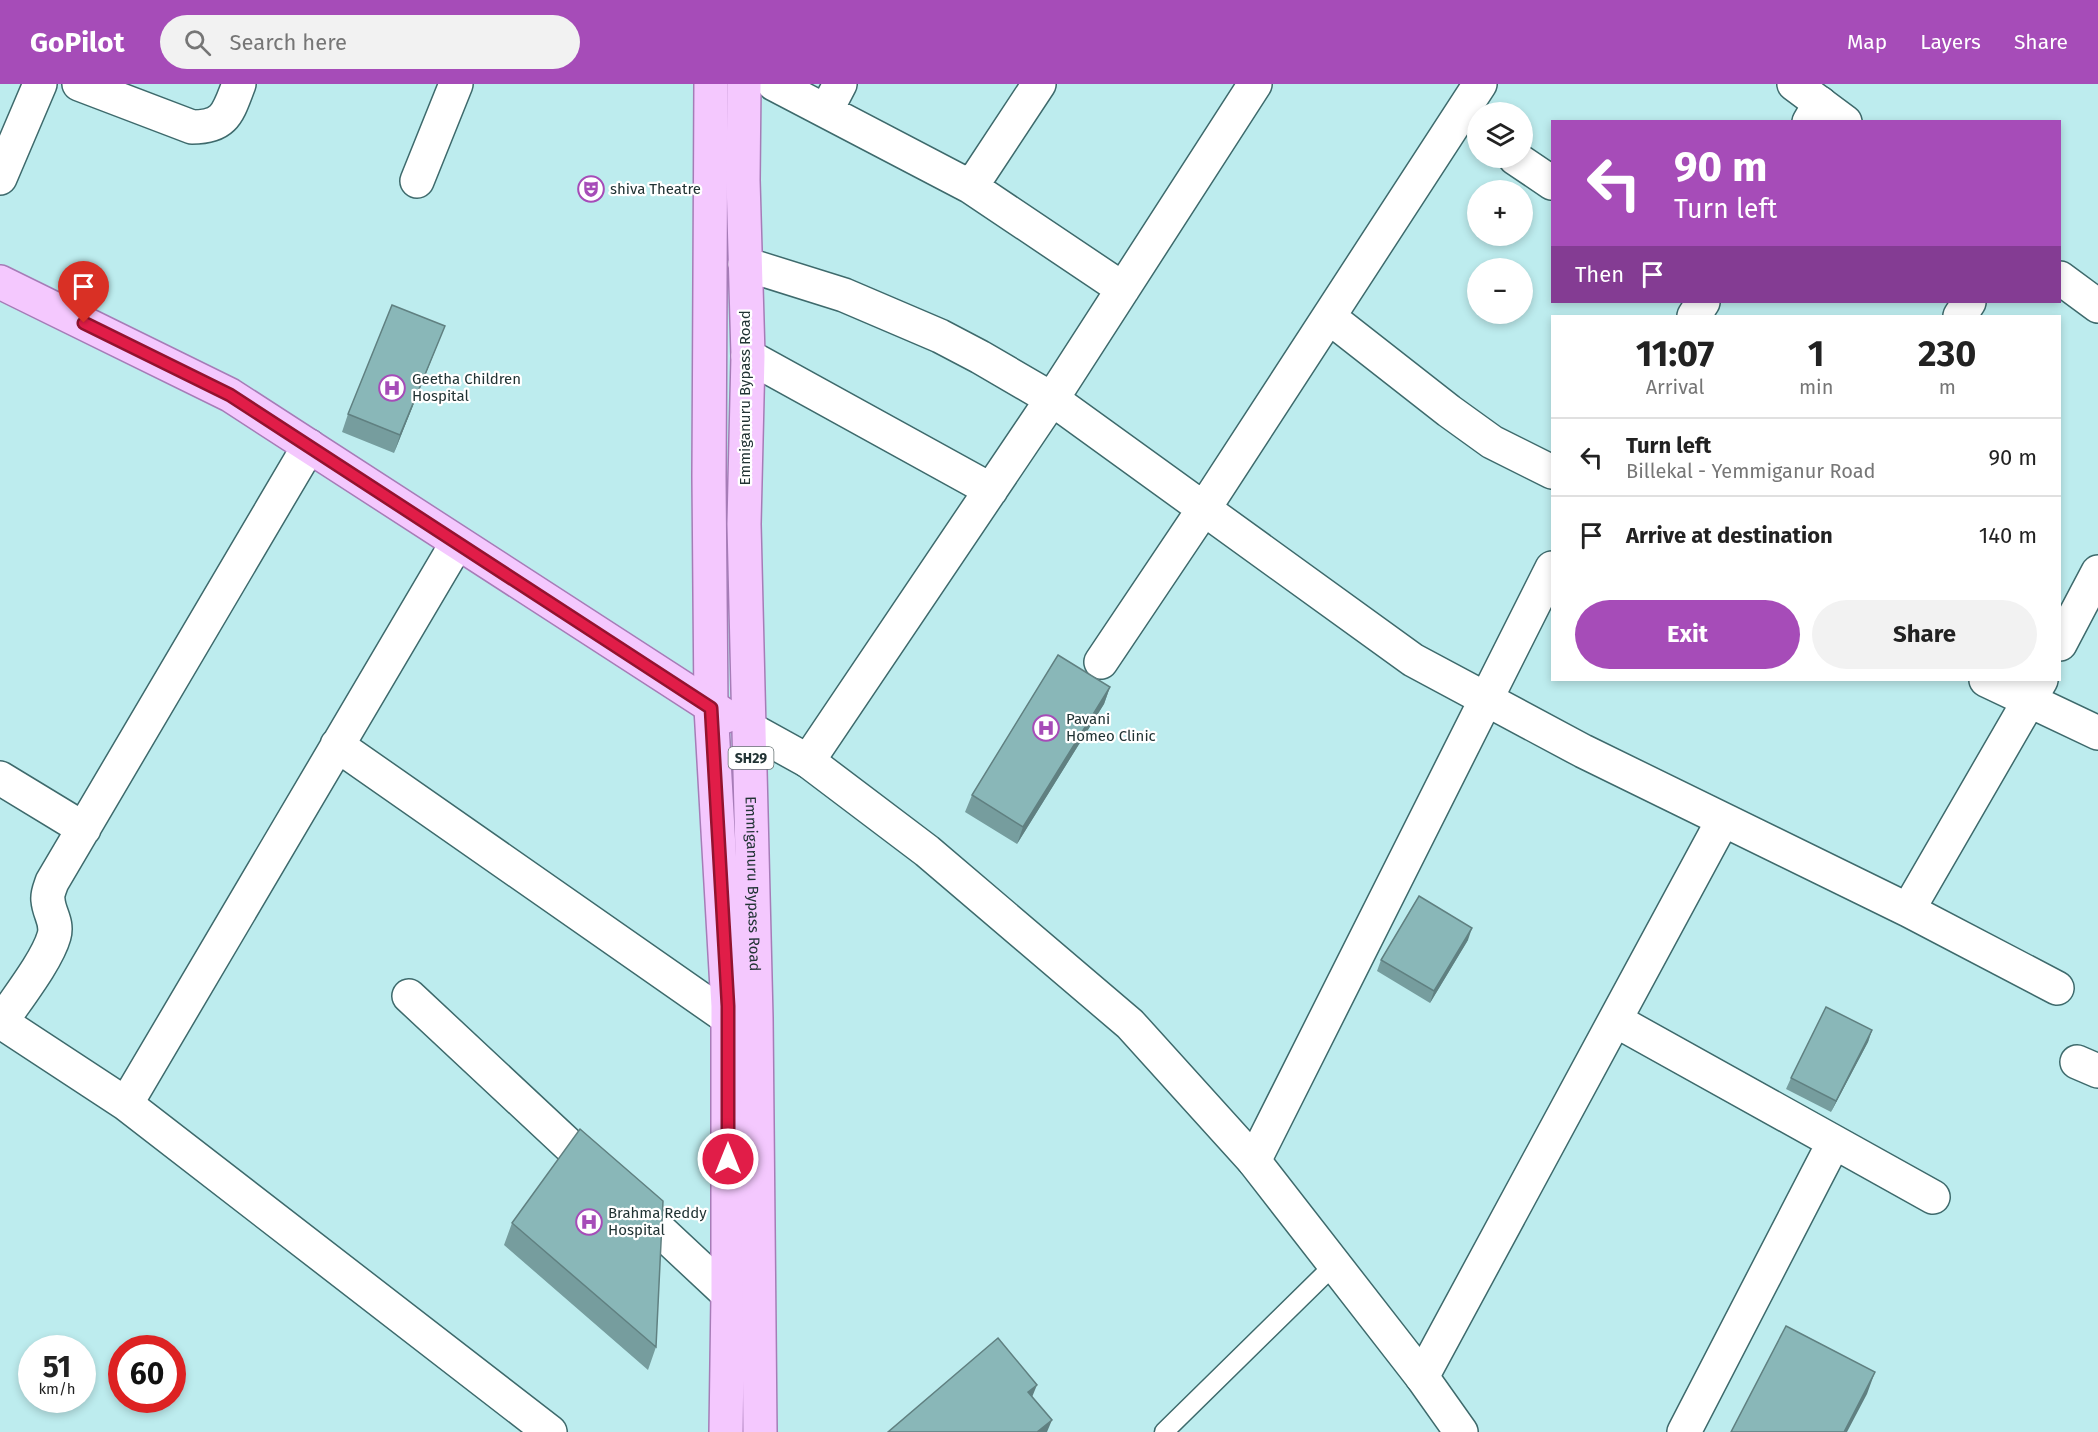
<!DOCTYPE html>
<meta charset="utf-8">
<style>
:root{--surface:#fff;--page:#f2f2f2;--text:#222;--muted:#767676;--line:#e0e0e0;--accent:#a64cb8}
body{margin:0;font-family:"Fira Sans",sans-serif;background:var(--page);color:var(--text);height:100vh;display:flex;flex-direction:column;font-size:22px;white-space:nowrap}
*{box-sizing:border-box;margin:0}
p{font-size:20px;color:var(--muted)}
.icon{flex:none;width:33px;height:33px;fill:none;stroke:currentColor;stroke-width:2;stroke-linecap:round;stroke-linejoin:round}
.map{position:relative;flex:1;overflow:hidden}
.drawer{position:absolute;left:1551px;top:231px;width:510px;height:366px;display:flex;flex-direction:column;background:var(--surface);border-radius:0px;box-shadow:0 3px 9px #0003}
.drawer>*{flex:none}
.banner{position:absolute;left:1551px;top:36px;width:510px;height:183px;border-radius:0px;box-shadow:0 3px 9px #0003;background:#a64cb8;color:#fff;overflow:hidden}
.tools{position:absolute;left:1467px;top:18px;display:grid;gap:12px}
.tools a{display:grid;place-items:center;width:66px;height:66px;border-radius:50%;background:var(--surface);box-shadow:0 3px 9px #0003;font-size:30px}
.speed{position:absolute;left:18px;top:1251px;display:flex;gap:12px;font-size:30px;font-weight:700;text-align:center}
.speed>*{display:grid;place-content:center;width:78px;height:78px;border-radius:50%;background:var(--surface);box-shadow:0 3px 9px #0003;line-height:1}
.speed small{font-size:15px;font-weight:400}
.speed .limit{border:9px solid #d22;background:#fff;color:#111}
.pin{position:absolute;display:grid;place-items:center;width:51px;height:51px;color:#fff;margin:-62px -26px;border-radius:50% 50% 50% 0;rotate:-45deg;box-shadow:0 0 6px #0007}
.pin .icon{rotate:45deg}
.me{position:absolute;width:66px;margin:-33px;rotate:0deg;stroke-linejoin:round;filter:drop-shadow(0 0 4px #0008)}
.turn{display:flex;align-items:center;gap:21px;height:126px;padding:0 24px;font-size:27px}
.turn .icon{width:78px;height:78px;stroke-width:2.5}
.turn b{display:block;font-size:42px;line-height:51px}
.then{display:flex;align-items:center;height:57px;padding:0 24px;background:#0003;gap:12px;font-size:22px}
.eta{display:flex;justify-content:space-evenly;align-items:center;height:102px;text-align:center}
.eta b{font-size:36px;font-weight:700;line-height:42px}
.primary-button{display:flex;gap:12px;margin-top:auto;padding:12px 24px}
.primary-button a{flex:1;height:69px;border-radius:36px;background:var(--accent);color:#fff;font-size:24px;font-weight:700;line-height:69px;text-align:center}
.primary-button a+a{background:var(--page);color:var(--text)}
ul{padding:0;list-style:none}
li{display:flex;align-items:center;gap:18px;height:78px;padding:0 24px;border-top:2px solid var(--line)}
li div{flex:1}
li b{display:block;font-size:22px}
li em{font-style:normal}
header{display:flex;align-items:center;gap:36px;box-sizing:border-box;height:84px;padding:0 30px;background:var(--accent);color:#fff}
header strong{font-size:28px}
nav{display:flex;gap:33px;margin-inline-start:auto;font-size:21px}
.search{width:420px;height:54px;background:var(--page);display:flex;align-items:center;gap:15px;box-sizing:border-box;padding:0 21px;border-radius:33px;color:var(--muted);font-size:22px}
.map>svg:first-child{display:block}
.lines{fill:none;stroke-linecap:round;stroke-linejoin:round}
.service-casing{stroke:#3e6a6c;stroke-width:21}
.minor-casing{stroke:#3e6a6c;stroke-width:36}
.tertiary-casing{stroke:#3e6a6c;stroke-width:36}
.primary-casing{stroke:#a67cb7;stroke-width:36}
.service{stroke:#fff;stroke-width:18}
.minor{stroke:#fff;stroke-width:33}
.tertiary{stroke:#fff;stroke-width:33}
.primary{stroke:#f4c8fe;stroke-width:33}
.wall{fill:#769d9e}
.shaded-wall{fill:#608081}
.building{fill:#89b7b8;stroke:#608081;stroke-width:1.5}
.route-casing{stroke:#92132f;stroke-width:15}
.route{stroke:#e11d48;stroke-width:10}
.labels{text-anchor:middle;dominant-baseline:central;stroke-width:4.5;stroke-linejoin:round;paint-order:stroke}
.shield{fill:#fff;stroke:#647071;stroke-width:1.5}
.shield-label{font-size:14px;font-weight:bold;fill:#213334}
.poi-label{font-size:15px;fill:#213334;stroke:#fff;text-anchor:start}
.street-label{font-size:15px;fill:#213334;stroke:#fff}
</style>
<header>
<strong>GoPilot</strong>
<div class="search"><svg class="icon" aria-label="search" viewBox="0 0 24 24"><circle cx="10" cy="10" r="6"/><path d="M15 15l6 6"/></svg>Search here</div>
<nav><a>Map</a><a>Layers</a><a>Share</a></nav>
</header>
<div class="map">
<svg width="2098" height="1348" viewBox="0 0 2098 1348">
<rect width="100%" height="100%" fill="#bdecee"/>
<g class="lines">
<g class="service-casing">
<path id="service" d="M1164,1348L1334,1181"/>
</g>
<g class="minor-casing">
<path id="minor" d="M79,0L192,43C226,43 228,28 239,0
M774,0L971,103L1123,205
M826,27L840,0
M1809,38L1820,19
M1515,74L1552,99
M0,94L40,0
M417,97L456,0
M971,103L1039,0
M745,180L844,211L940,252L980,273L1052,315L1413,576L1583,667L1908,826L2041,596
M1694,232L1703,218
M1960,232L1969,218
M1329,233L1449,327L1492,358L1552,388
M748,272L991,406
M457,459L126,1020L550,1348
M2060,560L2098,488
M1101,578L1205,423L1480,0
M1986,596L2098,649
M337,661L728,934
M808,677L1052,315L1255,0
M0,694L84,745
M1908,826L2057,904
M409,912L728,1210
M1615,936L1933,1113
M1,938L126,1020
M0,940C15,917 47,877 54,852C58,838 49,830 48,816C47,810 50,804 52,798L309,362
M2077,978L2098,987
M1254,1077L1552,484
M1422,1293L1723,736
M1684,1348L1834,1058"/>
</g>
<g class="tertiary-casing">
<path id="tertiary" d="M1794,0L1845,38
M2060,194L2098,222
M750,645L808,677L927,767L1130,940L1254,1077L1422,1293L1461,1348"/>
</g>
<g class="primary-casing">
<g id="primary">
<path d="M711,0L709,393L711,624L728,922V1210L726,1348"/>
<path id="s1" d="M744,0L743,96L748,272L744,440L756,934L760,1348"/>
<path d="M0,198L230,311L726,632"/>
</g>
</g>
<use href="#service" class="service"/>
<use href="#minor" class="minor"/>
<use href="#tertiary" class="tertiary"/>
<use href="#primary" class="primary"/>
</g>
<path class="wall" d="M438,259L394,369L342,348L348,330Z
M1110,603L1104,620L1017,760L965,728L972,711Z
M1468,856L1430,919L1377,887L1381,876Z
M1872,946L1868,958L1831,1028L1786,1005L1791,994Z
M512,1139L656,1263L648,1286L504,1161Z"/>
<path class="shaded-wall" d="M445,242L438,259L394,369L400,351Z
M1110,603L1104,620L1017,760L1023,743Z
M1472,844L1468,856L1430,919L1434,907Z
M1872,946L1868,958L1831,1028L1836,1017Z
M1875,1288L1867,1310L1847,1348H1844Z
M1037,1301L1028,1323V1308Z
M1052,1336L1047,1348H1037Z"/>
<path class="building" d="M392,221L445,242L400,351L348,330Z
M1058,571L1110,603L1023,743L972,711Z
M1419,812L1472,844L1434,907L1381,876Z
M1826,923L1872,946L1836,1017L1791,994Z
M580,1045L663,1117L656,1263L512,1139Z
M1786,1242L1875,1288L1844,1348H1731Z
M998,1254L1037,1301L1028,1308L1052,1336L1037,1348H888Z"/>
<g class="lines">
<g class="route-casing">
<path id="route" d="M84,239L230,311L711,624L728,922V1075"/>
</g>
<use href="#route" class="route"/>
</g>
<defs>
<g id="theatre-ring" transform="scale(1.35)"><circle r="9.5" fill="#fff" stroke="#a64cb8" stroke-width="1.5"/><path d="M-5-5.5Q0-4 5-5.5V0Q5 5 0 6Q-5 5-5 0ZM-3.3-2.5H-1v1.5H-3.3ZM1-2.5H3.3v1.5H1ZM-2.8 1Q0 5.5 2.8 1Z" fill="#a64cb8"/></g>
<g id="hospital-ring" transform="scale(1.35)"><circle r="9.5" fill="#fff" stroke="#a64cb8" stroke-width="1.5"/><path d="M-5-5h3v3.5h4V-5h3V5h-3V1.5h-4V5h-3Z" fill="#a64cb8"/></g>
</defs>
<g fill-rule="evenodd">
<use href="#theatre-ring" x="591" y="105"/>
<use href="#hospital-ring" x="392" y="304"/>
<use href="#hospital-ring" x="1046" y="644"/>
<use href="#hospital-ring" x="589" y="1138"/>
</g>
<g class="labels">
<rect class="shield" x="728.5" y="663" width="45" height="22" rx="4.5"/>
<g class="shield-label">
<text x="751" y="674">SH29</text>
</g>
<g class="poi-label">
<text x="610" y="105">shiva Theatre</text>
<text x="412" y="295">Geetha Children<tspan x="412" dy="17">Hospital</tspan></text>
<text x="1066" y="635">Pavani<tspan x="1066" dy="17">Homeo Clinic</tspan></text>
<text x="608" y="1129">Brahma Reddy<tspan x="608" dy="17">Hospital</tspan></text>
</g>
<g class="street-label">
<text transform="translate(745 314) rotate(-90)">Emmiganuru Bypass Road</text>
<text stroke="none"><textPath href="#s1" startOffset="800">Emmiganuru Bypass Road</textPath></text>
</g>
</g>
</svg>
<div class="tools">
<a><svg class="icon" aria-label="layers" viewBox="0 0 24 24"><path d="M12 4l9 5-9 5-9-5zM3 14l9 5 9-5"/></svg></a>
<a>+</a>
<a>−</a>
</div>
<div class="speed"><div>51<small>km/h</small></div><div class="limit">60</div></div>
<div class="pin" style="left:84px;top:239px;background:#d93025"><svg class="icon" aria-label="arrive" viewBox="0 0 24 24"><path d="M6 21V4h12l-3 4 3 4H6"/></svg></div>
<svg class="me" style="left:728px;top:1075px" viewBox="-20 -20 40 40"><circle r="17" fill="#e11d48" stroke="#fff" stroke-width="3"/><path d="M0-11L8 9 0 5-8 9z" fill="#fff"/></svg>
<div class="banner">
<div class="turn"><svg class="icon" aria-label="left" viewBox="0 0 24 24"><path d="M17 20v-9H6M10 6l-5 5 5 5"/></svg><div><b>90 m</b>Turn left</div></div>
<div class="then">Then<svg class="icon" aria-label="arrive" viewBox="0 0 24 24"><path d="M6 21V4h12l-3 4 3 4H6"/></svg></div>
</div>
<section class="drawer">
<div class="eta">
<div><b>11:07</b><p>Arrival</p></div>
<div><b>1</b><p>min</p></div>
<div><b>230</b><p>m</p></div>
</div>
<ul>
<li><svg class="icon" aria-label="left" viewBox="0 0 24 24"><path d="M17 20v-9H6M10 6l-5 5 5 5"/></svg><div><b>Turn left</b><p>Billekal - Yemmiganur Road</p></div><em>90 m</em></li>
<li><svg class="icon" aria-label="arrive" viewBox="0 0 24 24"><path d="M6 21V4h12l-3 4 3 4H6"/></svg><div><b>Arrive at destination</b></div><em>140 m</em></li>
</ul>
<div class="primary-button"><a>Exit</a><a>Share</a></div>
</section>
</div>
